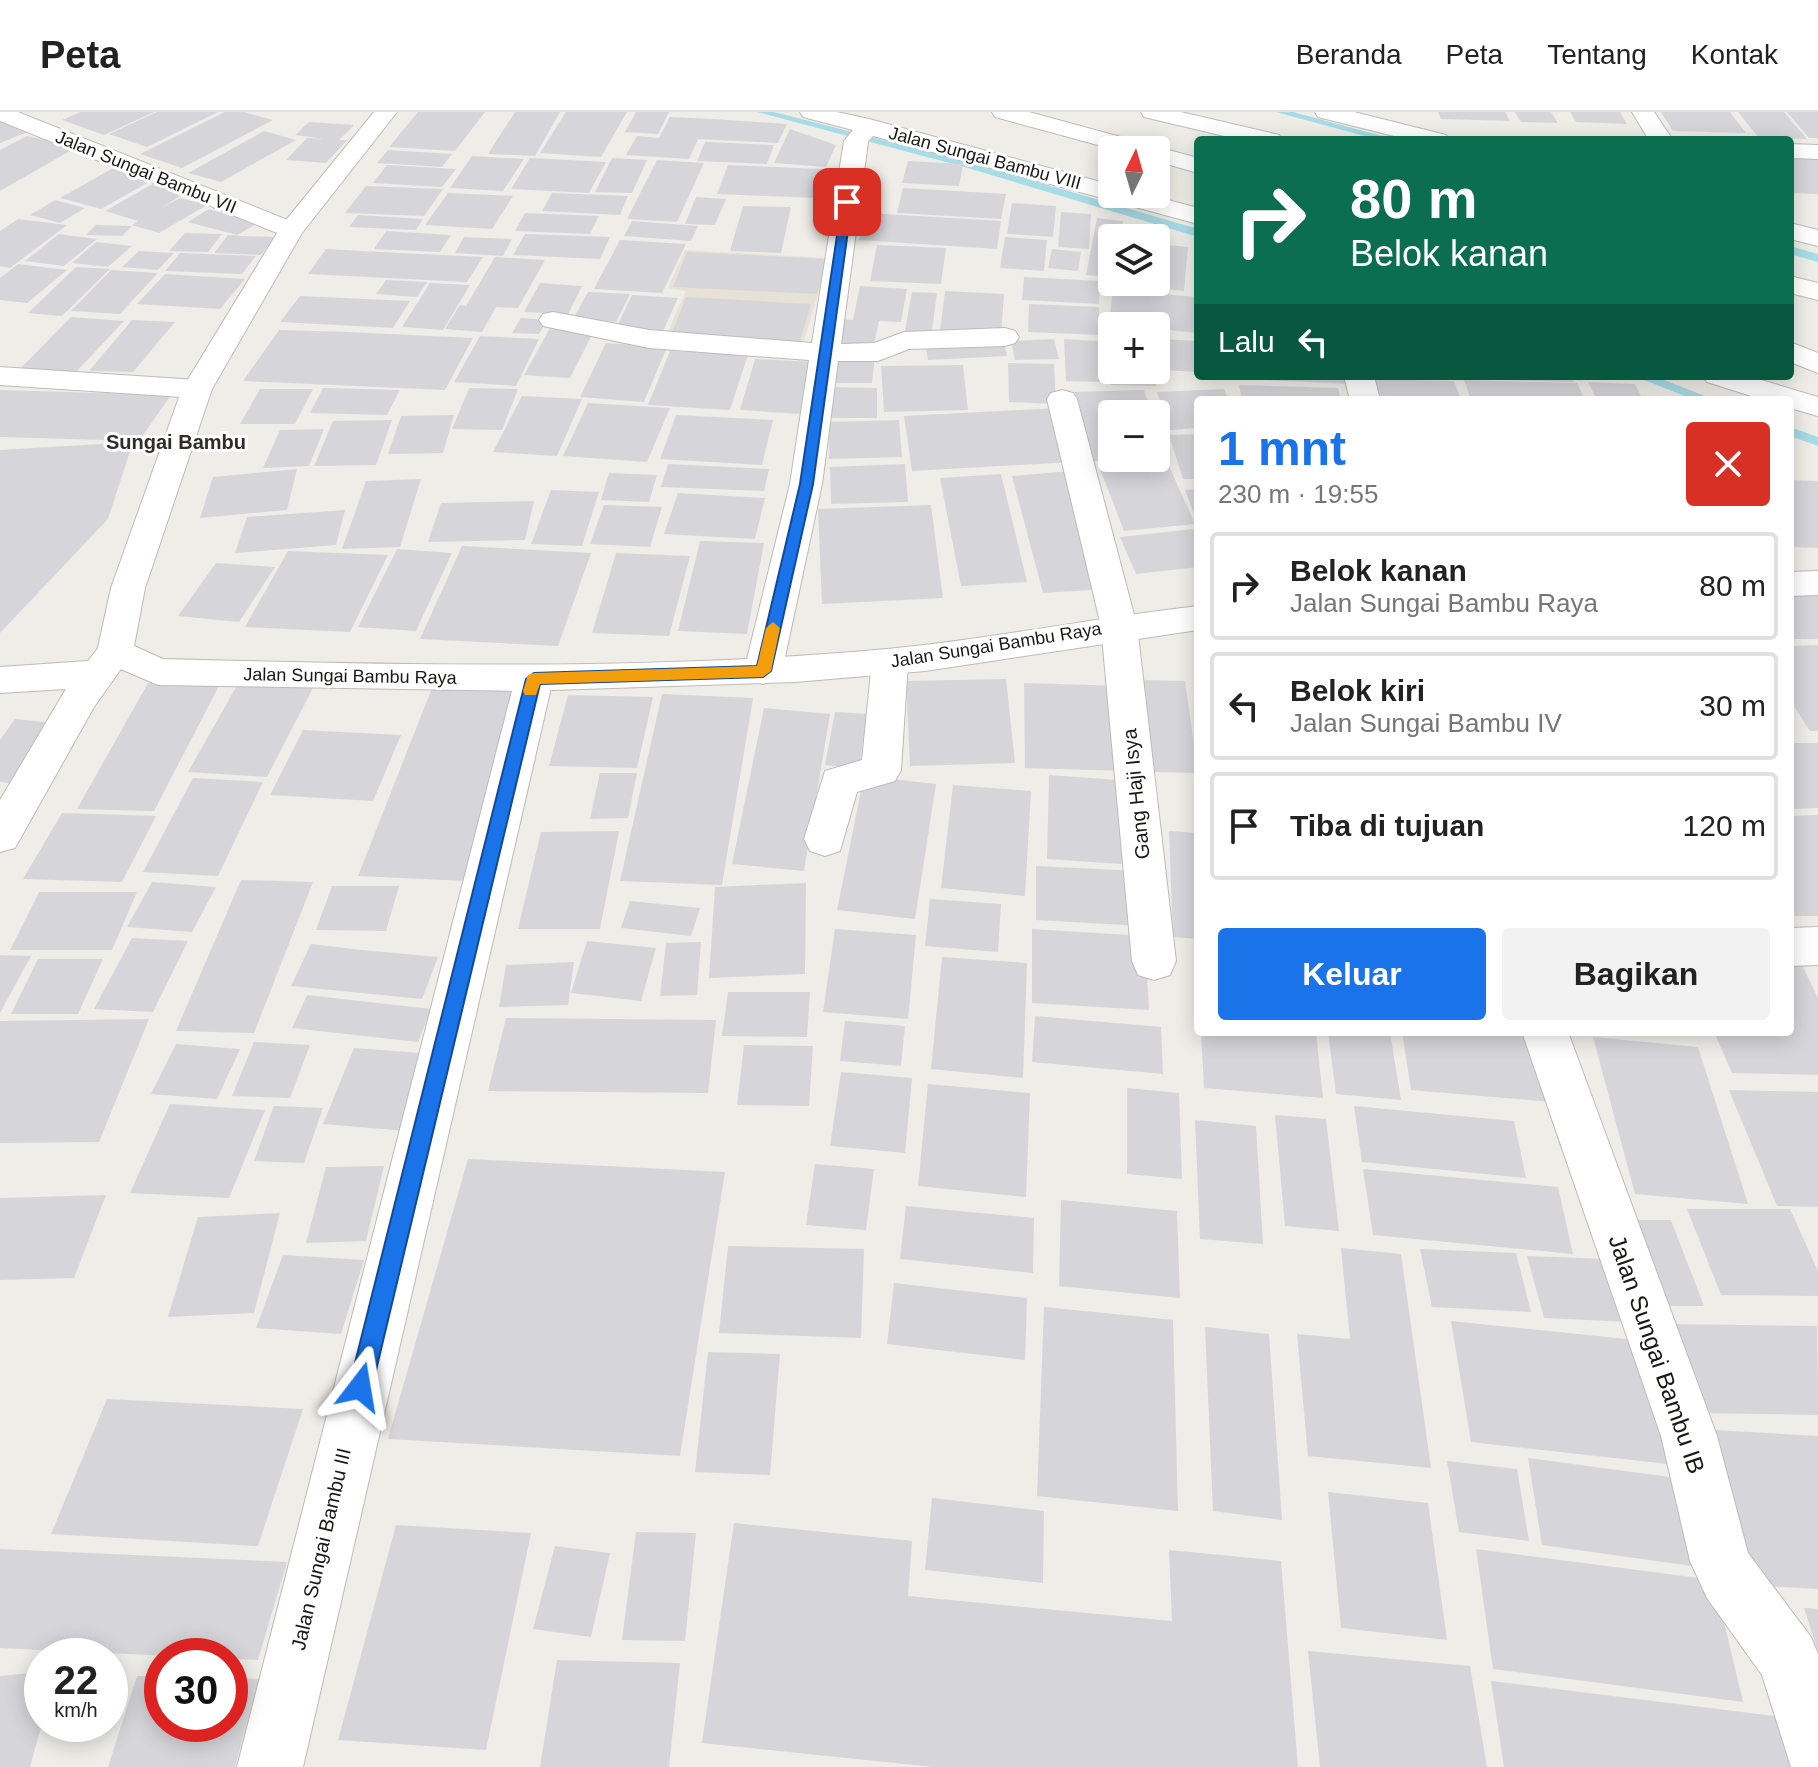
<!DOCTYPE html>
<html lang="id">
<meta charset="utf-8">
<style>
:root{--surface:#fff;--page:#f2f2f2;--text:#222;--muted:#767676;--line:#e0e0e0;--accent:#1a73e8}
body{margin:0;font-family:Helvetica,sans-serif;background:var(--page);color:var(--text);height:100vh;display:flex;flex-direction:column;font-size:30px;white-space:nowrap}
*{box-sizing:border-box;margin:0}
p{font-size:26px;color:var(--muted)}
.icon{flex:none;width:44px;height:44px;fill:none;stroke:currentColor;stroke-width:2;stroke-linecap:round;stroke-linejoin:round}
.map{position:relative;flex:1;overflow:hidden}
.side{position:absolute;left:1194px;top:284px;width:600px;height:640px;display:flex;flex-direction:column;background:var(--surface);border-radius:8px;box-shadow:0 4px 20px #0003}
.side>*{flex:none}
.guide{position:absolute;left:1194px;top:24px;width:600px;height:244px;border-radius:8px;box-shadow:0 4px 20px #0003;background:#0b6e4f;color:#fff;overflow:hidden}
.needle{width:52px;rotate:5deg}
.fabs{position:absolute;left:1098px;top:24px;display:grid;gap:16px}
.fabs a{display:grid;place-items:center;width:72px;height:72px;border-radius:8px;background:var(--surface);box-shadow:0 4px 20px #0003;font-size:40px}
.speed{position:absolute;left:24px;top:1526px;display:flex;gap:16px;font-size:40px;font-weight:700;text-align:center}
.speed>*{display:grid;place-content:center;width:104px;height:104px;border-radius:50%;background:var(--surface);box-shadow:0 4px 20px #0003;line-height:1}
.speed small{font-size:20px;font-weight:400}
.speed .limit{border:12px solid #d22;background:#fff;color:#111}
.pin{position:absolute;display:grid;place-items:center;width:68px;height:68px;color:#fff;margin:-34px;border-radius:16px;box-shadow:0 4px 12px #0006}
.me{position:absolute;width:88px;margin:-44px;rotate:14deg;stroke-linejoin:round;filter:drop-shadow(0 0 6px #0008)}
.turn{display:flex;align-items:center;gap:28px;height:168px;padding:0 24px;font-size:36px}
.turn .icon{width:104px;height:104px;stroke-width:2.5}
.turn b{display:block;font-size:56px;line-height:68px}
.then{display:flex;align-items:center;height:76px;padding:0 24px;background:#0003;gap:16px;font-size:30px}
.round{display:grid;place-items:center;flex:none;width:84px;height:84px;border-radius:8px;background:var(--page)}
.summary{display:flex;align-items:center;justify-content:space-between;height:136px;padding:0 24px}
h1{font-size:48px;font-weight:700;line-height:60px;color:var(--accent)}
.primary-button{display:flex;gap:16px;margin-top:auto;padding:16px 24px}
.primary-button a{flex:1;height:92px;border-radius:8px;background:var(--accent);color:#fff;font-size:32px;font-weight:700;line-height:92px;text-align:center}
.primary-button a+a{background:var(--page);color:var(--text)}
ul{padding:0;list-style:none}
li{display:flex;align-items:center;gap:24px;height:108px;margin:0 16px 12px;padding:0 8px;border:4px solid var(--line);border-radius:8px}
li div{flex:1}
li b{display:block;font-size:30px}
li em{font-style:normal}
header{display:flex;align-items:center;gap:48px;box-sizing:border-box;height:112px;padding:0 40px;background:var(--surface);border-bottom:2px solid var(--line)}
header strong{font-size:38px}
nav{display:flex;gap:44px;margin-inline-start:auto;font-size:28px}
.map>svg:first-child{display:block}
.built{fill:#e8e1d6}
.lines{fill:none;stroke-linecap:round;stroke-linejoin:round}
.stream{fill:#a7dbe5;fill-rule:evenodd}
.building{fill:#d6d6da}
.minor-casing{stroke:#bebbb7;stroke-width:2}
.tertiary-casing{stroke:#bebbb7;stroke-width:2}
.motorway-casing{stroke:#bebbb7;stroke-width:2}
.minor{fill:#fff;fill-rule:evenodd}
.tertiary{fill:#fff;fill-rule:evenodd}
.motorway{fill:#fff;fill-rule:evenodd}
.route{fill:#1a73e8;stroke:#114b97;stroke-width:2}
.slow{fill:#f59e0b}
.labels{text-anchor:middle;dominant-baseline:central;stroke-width:6;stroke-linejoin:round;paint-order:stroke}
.far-street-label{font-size:18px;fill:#191817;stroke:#fff}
.far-quarter-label{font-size:20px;font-weight:bold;fill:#2f2c29;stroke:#fff}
.street-label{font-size:20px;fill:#191817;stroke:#fff}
.near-street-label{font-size:24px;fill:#191817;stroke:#fff}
</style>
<header>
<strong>Peta</strong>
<nav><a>Beranda</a><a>Peta</a><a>Tentang</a><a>Kontak</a></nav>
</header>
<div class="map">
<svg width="1818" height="1655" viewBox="0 0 1818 1655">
<rect width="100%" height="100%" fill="#efede8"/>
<path class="built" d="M685,138L829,146L802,235L665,226L686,179L668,176Z"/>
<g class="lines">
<path class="stream" d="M757,0H774L969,50L1198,117V125L961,54Z
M1276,0H1293L1397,28H1379Z
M1790,134L1818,142V150L1790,142Z
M1634,264H1654L1715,288H1695Z
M1790,315L1818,325V334L1790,324Z"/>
</g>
<path class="building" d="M81,0H154L104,23L62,8Z
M157,0H218L147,35L109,22Z
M225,0H244L273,8L182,56L140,42Z
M418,0H485L455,39L389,35Z
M515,0H560L535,44L488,42Z
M566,0H627L601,45L540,41Z
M636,0H669L658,22L625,20Z
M1438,0H1505L1510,9L1441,7Z
M1515,0H1551L1558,11L1521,10Z
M1570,0H1620L1627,12L1576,10Z
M1661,0H1730L1746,21L1673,19Z
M1738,0H1784L1807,27L1759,26Z
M1787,0H1818V26H1809Z
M670,5L712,7L787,12L778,31L698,27L689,47L626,43L637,24L659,26Z
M0,7L30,19L0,31Z
M309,10L354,13L339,28H347L326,51L286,48L307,26L324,27L295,23Z
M790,17L836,33L826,55L774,51Z
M264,19L296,28L221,70L188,61Z
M27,24L77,35L0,79V38Z
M705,30L774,33L767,52L697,49Z
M388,38L452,42L442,55L377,51Z
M472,44L524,47L503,79L450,76Z
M530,46L606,50L589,81L511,77Z
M612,46L647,48L632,81L595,80Z
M1790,46L1818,47V82L1790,81Z
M657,48L704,51L677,110L627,107Z
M908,49L963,52L959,74L902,71Z
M387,53L456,57L442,75L373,71Z
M728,53L849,58L841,87L717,82Z
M115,55L156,66L101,97L60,86Z
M156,70L188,79L161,96L180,86L207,93L159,121L132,113L138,109L105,99Z
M366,74L415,76L443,77L424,104L345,101Z
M903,76L1006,82L1001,107L897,101Z
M448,81L513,84L492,117L425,113Z
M552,81L628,84L620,103L542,99Z
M696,85L726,87L715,113L685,112Z
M55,88L85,96L60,111L30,103Z
M1012,91L1056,94L1053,125L1007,122Z
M743,94L791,95L781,141L730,139Z
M209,97L258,111L237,123L188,110Z
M1061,100L1091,102L1089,137L1058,135Z
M525,101L599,104L590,122L515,119Z
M867,101L1001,109L997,137L859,128Z
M358,103L423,107L416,118L349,115Z
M1097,106L1123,109L1120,126H1112V165L1086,163Z
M18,107L67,113L10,156L0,154V119Z
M632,109L698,114L691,129L624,124Z
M96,113L132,114L122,124L86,123Z
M386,119L451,123L440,140L374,137Z
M185,121L222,122L208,140L169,139Z
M59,122L97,127L64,154L25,149Z
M525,122L610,125L600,147L513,143Z
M228,123L243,124L275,125L261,143L214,141Z
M464,125L512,127L503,144L455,141Z
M1005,125L1047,128L1044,159L1000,156Z
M620,128L686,132L662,181L594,177Z
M96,130L132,134L108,155L72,151Z
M1156,132L1188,135L1184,179L1120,172L1156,170Z
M877,133L946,136L941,172L870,169Z
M326,137L399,141L483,145L467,170L308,162Z
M1052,137L1081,140L1078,159L1048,156Z
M139,139L174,141L158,158L122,155Z
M687,140L827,147L817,182L673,175Z
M180,141L256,144L242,162L165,159Z
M495,145L545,148L518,196L496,195L482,220L445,217L460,193L466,194Z
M18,152L67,158L27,191L0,188V166Z
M76,155L110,157L62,204L28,201Z
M111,158L158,161L120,202L71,199Z
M165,162L245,167L220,197L137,192Z
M1024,165L1100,169L1099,192L1022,188Z
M386,168L427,170L417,185L376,182Z
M430,171L470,173L443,218L402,215Z
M540,171L582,174L568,202L524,200Z
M860,174L907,177L901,210L879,209L873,237L832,235L838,207L853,208Z
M1113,178L1198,185V221L1109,212Z
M945,179L1004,182L1001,222L940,219Z
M588,180L630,182L616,210L573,207Z
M912,180L937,181L931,225L904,224Z
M632,183L678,186L663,219L616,216Z
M300,184L410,189L393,216L280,210Z
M686,185L811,192L799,233L670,225Z
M1029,192L1099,195V223L1028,220Z
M71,205L124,209L76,260L21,256Z
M521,206L548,208L539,222L512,221Z
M132,208L175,210L133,260L89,259Z
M550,216L594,219L570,266L524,263Z
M279,218L348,220L473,226L445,278L243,269Z
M480,224L539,227L516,274L454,270Z
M1054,227L1059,247L1015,248L1011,229Z
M1064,227L1098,229L1101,270L1066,269Z
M1159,227L1198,229V260L1161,258Z
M1004,229L1007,244L928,248L925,232Z
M606,231L667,235L644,290L580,285Z
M670,239L748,243L730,298L648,293Z
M1108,245H1112V258H1154L1156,274L1111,273Z
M837,246H875L872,271H835Z
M755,247L815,250L802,302L740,298Z
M1008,251L1054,252L1056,292L1009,290Z
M963,253L968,298L884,300L881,254Z
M1224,264H1348L1350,272L1224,266Z
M1467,264H1571L1574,270L1467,267Z
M1375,267L1454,269L1461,288H1382Z
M1464,268L1577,271L1585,288H1471Z
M1588,270L1635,272L1643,288H1597Z
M1239,273L1338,276L1341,288H1242Z
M832,275L877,276V306H831Z
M323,276L400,278L387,303L310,301Z
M469,276L518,277L502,318L452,317Z
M260,277H313L295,312H240Z
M1224,277L1229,288H1198V316L1170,318L1157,280Z
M0,278L171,283L139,329L0,325Z
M1144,278L1152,302H1112V346L1118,349H1093L1074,280Z
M522,284L582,287L557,344L493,340Z
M588,291L670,296L647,350L563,344Z
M1058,296L1073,350L912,359L904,304Z
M454,303L443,341L388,342L401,304Z
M676,303L773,308L762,353L660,347Z
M392,308L376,353L314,354L333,309Z
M899,308L902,345L829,347V310Z
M1156,316H1157L1166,347H1156Z
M324,317L309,354L263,356L280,318Z
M1198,322V367H1183L1169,323Z
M133,330L108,407L0,521V338Z
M668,352L769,357L764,379L661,375Z
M905,352L908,390L831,392L830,355Z
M1168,352L1195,412L1124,419L1100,357Z
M297,357L287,398L200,406L213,365Z
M1070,359L1106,477L1043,481L1012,364Z
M609,361L657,363L649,390L601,388Z
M1001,362L1027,470L961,474L940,366Z
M421,367L400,435L342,437L366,369Z
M1790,368L1818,369V436L1793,435L1790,430Z
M1198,377V412L1185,378Z
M551,378L599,380L582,434L531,432Z
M678,381L765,386L755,427L664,422Z
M534,389L525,428L428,430L441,391Z
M604,393L662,395L650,435L590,432Z
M931,393L943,486L822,492L818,397Z
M345,398L336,433L235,441L247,405Z
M1193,417L1198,427V455L1136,462L1120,425Z
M700,429L764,431L747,522L678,519Z
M462,434L591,441L558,534L420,527Z
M397,437L452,441L416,519L358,515Z
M288,439L388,443L350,520L245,515Z
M616,441L690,444L669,524L592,521Z
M216,451L275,455L239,510L178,504Z
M1790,482H1818V527H1790Z
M1818,533V619H1810L1790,588V534Z
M1006,567L1015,651L910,654L906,569Z
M1142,568L1185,569L1198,661L1153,660Z
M239,570L314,574L267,665L188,660Z
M148,571L220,572L154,699L77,697Z
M434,571L529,574L466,769L358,764Z
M1024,571L1122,574L1129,659L1025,656Z
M662,582L753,586L722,773L620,769Z
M568,583L653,585L637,656L549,654Z
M764,596L830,602L804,759L732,752Z
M835,600L867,602L859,656L825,653Z
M15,607L63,612L19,672L0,670V628Z
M303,618L401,623L373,689L270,683Z
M1790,631H1818V696L1790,697Z
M600,661H637L628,706L590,707Z
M1049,663L1133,669L1136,753L1047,747Z
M864,664L936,672L915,807L837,798Z
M193,666L263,670L218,764L143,760Z
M953,673L1031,679L1025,784L941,776Z
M62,701L156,704L122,770L23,767Z
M1818,703V804H1790V704Z
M619,719L600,817H518L541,720Z
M1169,719L1198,721V827L1173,825Z
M1036,754L1140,759L1142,814L1036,808Z
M241,768L313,770L254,921L176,919Z
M152,770L216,775L192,820L127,815Z
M806,771L805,862L709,866L715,775Z
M332,774H399L386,819L316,818Z
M39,780H137L112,838H10Z
M930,787L1001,792L998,840L925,834Z
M630,789L700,796L691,824L621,816Z
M835,817L916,823L908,907L823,900Z
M1032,817L1145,824L1149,898L1032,891Z
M132,826L188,829L153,900L94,897Z
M587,829L656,836L641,889L571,881Z
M701,830L697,883L660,884L666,831Z
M311,832L362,838L438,845L422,887L291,874Z
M0,843L31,844L0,901Z
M942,845L1027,851L1023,966L931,957Z
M38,847H103L78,902H11Z
M574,850L568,893L499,895L506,853Z
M1790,851H1801L1818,886V963L1732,961L1714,920H1790Z
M728,880H810L807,925L722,924Z
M307,883L431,897L418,930L292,916Z
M1035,904L1161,915L1163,962L1032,950Z
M506,906L716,908L708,981L488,979Z
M149,907L99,1030L0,1031V909Z
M845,909L905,914L901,954L840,949Z
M1201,920H1316L1323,986L1204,976Z
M1328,920H1390L1401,988L1336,982Z
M1402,920H1536L1552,990L1411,978Z
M1593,925L1698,935L1748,1092L1635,1082Z
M254,930L310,933L290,986L232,984Z
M176,932L240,937L217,987L151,982Z
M744,933L813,934L809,994L737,993Z
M354,936L434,942L407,1019L323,1012Z
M841,960L912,966L905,1041L830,1034Z
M928,972L1030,981L1026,1085L918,1074Z
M1127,976L1179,981L1182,1067L1127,1062Z
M1729,978L1818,980V1095L1777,1094Z
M170,992L265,998L229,1086L130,1081Z
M274,994L323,996L304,1051L254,1049Z
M1354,994L1514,1009L1526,1066L1362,1050Z
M1275,1003L1326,1007L1339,1119L1285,1114Z
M1195,1008L1256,1014L1263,1132L1200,1127Z
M468,1047L725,1060L680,1344L388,1327Z
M815,1052L874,1057L866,1118L806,1113Z
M384,1054L366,1129L306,1131L326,1055Z
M1363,1057L1558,1075L1573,1142L1373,1123Z
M106,1083L74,1166L0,1168V1086Z
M1061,1088L1177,1099L1180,1186L1059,1174Z
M906,1094L1034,1106L1033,1161L900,1147Z
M1687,1097H1790L1818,1159V1184L1721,1183Z
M280,1101L254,1201L168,1205L198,1105Z
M1618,1108H1671L1704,1194H1649Z
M728,1134L864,1137L861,1226L719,1221Z
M1341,1136L1401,1142L1431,1356L1308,1344L1297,1222L1350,1227Z
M1420,1137L1516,1141L1531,1200L1432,1195Z
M283,1143L364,1148L341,1222L256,1216Z
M1527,1144L1611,1147L1630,1210L1544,1206Z
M894,1171L1027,1186L1025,1248L887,1232Z
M1044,1195L1173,1208L1178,1399L1037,1384Z
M1451,1209L1646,1229L1677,1353L1471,1330Z
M1668,1212L1817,1214L1818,1303L1698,1301Z
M1205,1215L1269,1222L1282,1408L1213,1399Z
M708,1240L780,1242L770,1363L695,1360Z
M107,1287L303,1297L258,1434L51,1422Z
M1697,1317L1818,1324V1477L1745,1473Z
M1528,1346L1685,1367L1706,1456L1542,1433Z
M1447,1349L1517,1357L1529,1429L1459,1420Z
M1328,1380L1428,1391L1447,1528L1341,1516Z
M932,1386L1044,1399L1043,1471L925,1458Z
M734,1411L912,1429L908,1484L1172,1509L1169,1438L1281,1449L1298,1655H934L702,1631Z
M396,1413L531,1421L486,1638L338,1628Z
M636,1420L696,1421L685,1529L622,1528Z
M555,1434L610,1441L591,1525L533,1517Z
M0,1437L287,1450L258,1548L0,1536Z
M1476,1437L1714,1468L1743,1590L1493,1557Z
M1804,1496L1818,1497V1536H1817Z
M1308,1539L1470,1554L1487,1655H1320Z
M557,1548L680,1551L669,1655H540Z
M42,1560V1612L30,1655H0V1564Z
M137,1564H162V1612H230V1566L259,1567L235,1655H108Z
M1491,1569L1782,1605L1795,1655H1504Z"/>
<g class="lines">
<g class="minor-casing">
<path id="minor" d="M0,0H18L300,113L304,118L291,126L282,123L0,9Z
M800,0H837L869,7L1112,73V82H1146L1198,96V112L873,24L868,30L841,232L874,231L904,220L1005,216L1015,219L1019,225L1015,231L1005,234L909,237L878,249H838L822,372L782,559L776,568L763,572L750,568L744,559L790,372L809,248L649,236L543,214L539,208L543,202L553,200L649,218L812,231L844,29L853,18L803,5Z
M1315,0H1354L1446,23L1450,28H1410L1318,5Z
M1632,0H1654L1673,28H1649Z
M1790,32L1818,33V47L1790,46Z
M1790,111L1818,118V134L1790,127Z
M0,255L197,268L208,271L212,277L208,283L197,286L0,273Z
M1344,264H1374L1380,288H1350Z
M1702,264H1748L1818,285V304L1790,296V288H1764L1707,270Z
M1062,278L1073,281L1077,287L1137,514L1176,849L1170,863L1154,868L1138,863L1132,849L1101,514L1047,287L1051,281Z
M115,527L128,531L133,540L94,595L15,736L0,740V688L66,577L0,581V555L88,549L102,531Z
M890,537L903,541L908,550L901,658L895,669L857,680L840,739L825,744L810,739L804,727L825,659L862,648L872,550L877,541Z
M534,554L547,558L553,567L303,1655H237L515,567L521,558Z
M1818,815V853L1790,854V816Z
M1522,920H1568L1717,1324L1748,1441L1811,1525L1818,1542V1655H1791L1762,1563L1707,1486L1690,1449L1661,1324Z"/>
</g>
<g class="tertiary-casing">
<path id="tertiary" d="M374,0H397L302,121L212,277L145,476L134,534L163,547C404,553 646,559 887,537C991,527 1094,506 1198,494V518L925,559L795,570L522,579L158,573L102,549L97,540L111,476L182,277L282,113Z
M1818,459V483L1790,484V460Z"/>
</g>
<g class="motorway-casing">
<path id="motorway" d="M992,0H1029L1198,46V61L1156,49V38H1116L995,5Z
M1141,0H1181L1279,23L1283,28H1241L1144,5Z
M1790,164L1818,171V188L1790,181Z
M1790,230L1818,241V261L1790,250Z"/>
</g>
<use href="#minor" class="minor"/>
<use href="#tertiary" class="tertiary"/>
<use href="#motorway" class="motorway"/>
</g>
<path class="route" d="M847,87L852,90L813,372L771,559L763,565L540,572L372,1275L369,1283L360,1286L352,1283L349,1275L526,567L534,561L757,554L800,372L842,90Z"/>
<path class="slow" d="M773,510L780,516L771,559L763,565L540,572L536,583H525L523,579L528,563L534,561L757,554L766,516Z"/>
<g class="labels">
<g class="far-street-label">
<text transform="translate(985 46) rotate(15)">Jalan Sungai Bambu VIII</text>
<text transform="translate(146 60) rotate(22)">Jalan Sungai Bambu VII</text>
<text transform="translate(996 533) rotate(-9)">Jalan Sungai Bambu Raya</text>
<text transform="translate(350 564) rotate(1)">Jalan Sungai Bambu Raya</text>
</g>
<g class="far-quarter-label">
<text x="176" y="330">Sungai Bambu</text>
</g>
<g class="street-label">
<text transform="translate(1136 682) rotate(-96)">Gang Haji Isya</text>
<text transform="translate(321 1437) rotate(-77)">Jalan Sungai Bambu III</text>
</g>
<g class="near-street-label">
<text transform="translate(1657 1242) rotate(71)">Jalan Sungai Bambu IB</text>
</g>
</g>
</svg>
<div class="fabs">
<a><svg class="needle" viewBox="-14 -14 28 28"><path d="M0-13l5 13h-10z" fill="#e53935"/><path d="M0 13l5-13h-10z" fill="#767676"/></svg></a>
<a><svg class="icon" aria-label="layers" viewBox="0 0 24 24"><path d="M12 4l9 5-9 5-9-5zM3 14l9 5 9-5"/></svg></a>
<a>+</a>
<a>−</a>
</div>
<div class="speed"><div>22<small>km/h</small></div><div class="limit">30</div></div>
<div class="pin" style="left:847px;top:90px;background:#d93025"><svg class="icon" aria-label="arrive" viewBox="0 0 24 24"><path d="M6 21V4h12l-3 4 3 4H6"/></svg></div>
<svg class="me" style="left:360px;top:1275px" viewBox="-20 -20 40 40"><path d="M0-17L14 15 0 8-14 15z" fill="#1a73e8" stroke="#fff" stroke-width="4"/></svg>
<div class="guide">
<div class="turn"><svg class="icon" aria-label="right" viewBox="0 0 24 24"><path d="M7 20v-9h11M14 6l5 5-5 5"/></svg><div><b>80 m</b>Belok kanan</div></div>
<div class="then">Lalu<svg class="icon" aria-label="left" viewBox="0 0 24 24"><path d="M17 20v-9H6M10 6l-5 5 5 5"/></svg></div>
</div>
<section class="side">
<div class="summary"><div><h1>1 mnt</h1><p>230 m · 19:55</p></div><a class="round" style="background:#d93025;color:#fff"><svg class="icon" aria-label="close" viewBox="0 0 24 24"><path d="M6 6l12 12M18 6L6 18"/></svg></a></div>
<ul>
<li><svg class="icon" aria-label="right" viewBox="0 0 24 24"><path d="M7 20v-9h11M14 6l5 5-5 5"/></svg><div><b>Belok kanan</b><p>Jalan Sungai Bambu Raya</p></div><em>80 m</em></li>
<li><svg class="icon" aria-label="left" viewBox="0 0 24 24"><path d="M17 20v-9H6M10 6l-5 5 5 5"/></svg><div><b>Belok kiri</b><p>Jalan Sungai Bambu IV</p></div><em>30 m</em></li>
<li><svg class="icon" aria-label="arrive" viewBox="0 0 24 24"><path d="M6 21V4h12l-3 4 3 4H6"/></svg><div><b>Tiba di tujuan</b></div><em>120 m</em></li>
</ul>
<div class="primary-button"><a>Keluar</a><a>Bagikan</a></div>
</section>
</div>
